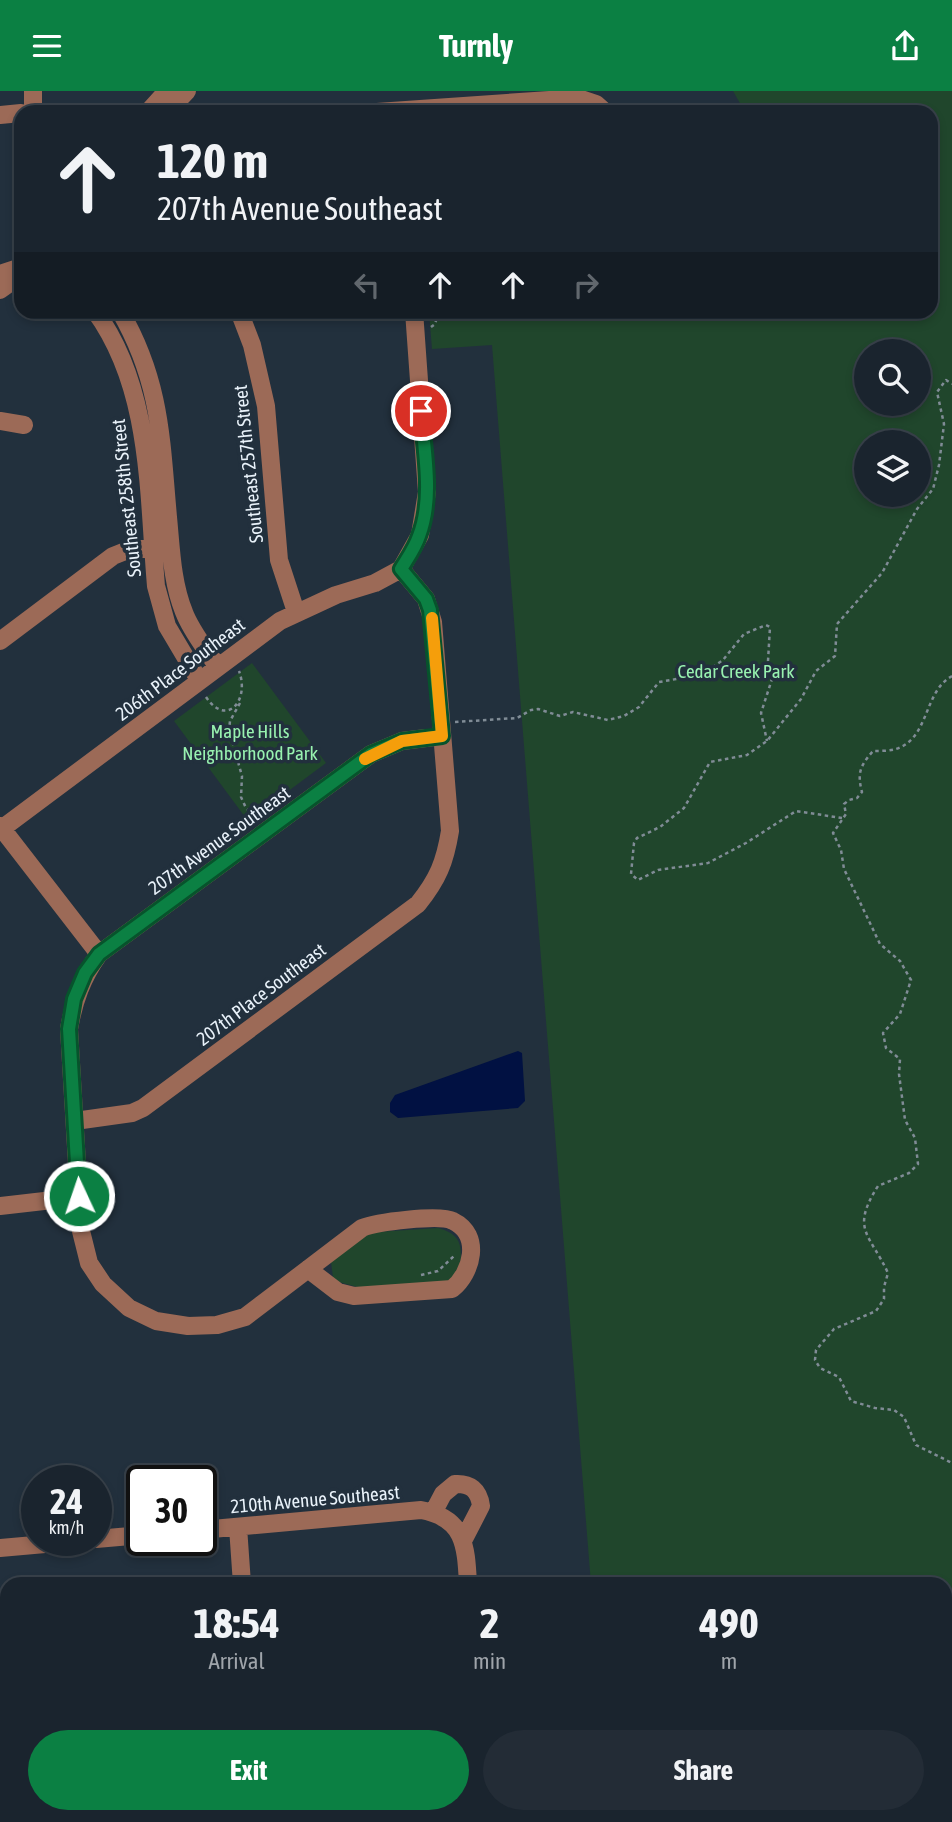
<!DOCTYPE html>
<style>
:root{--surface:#1a242e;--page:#232c36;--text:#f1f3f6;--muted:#9fa4aa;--line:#38414a;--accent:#0b8043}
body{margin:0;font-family:"Asap Condensed",sans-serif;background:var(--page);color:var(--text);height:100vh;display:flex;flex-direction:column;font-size:26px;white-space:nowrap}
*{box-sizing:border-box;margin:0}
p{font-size:23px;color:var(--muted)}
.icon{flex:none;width:38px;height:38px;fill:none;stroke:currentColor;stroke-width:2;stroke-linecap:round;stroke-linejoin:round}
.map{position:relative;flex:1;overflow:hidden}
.details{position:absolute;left:0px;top:1486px;width:952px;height:247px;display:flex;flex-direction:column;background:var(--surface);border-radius:21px 21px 0 0;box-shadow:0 4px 10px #0003,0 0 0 2px var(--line)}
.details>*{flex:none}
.hud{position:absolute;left:14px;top:14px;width:924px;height:214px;border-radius:21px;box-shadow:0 4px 10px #0003,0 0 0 2px var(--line);background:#1a242e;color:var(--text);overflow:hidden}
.buttons{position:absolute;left:854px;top:248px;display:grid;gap:14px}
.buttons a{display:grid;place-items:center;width:77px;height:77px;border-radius:50%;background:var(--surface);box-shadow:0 4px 10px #0003,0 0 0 2px var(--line);font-size:35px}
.speed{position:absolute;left:21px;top:1374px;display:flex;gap:14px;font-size:35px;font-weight:700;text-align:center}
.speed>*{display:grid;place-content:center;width:91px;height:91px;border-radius:50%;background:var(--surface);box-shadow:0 4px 10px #0003,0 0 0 2px var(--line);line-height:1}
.speed small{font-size:18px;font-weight:400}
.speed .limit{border:4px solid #111;border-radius:10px;background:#fff;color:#111}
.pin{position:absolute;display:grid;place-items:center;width:60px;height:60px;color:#fff;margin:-30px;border:4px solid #fff;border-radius:50%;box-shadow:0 2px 7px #0007}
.me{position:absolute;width:77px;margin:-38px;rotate:357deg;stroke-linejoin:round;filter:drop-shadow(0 0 5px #0008)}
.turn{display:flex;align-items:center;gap:24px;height:147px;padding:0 28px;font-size:32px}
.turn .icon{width:91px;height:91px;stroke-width:2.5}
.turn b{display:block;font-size:49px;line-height:60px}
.lanes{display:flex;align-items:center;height:66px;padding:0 28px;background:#0003;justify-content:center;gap:35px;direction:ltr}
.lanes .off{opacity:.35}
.eta{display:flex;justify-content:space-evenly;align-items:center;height:119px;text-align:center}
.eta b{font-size:42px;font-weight:700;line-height:49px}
.action{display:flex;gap:14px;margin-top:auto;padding:14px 28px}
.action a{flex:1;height:80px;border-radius:42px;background:var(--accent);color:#fff;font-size:28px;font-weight:700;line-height:80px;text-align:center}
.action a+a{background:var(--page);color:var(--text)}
header{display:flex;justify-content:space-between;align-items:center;height:91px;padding:0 28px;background:var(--accent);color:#fff;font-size:32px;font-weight:700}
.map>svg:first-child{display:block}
.green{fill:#20462c;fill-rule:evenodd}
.water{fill:#011142}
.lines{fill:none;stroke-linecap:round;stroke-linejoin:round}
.path{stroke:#808c96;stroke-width:2.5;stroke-dasharray:3.5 3.5;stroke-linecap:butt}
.minor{stroke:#9c6a57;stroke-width:18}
.route-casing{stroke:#07532c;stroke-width:18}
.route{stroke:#0b8043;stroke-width:12}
.slow{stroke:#f59e0b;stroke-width:12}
.labels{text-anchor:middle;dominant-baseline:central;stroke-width:7;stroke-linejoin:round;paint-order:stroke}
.street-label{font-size:19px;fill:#e9f2fa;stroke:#22303d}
.park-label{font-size:19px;fill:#98f2b0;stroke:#22303d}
</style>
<header><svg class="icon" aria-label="menu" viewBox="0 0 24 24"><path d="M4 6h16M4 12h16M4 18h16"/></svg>Turnly<svg class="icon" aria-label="share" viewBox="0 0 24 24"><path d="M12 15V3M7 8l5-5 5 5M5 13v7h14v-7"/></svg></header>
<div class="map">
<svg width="952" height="1731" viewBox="0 0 952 1731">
<rect width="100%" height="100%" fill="#22303d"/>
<path class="green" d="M733,0H952V1731H608V1726H945V1493H591L492,254L432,258L429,221L931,220V21H745ZM866,261H919V313H866ZM866,352H919V404H866Z
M252,572L326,672L248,730L174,630Z
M438,1137C463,1144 462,1156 460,1179L446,1192L361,1197L339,1191L333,1186L331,1171L364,1145L377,1141Z"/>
<path class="water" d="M518,960L522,962L525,1010L518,1017L398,1027L390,1021V1012L395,1004Z"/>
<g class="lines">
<path class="path" d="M431,236L435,233L439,220
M952,585C923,601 930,647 896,658C889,660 880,660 873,660C860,675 857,682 862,701L857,707L849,709L844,713L846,723L833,742L841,759L844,778L880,853L900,870L911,889L900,923L883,942L886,957L900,968L899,983L905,1029L915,1047L918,1073L909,1082L878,1095C850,1139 870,1143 888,1182L884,1196V1208L876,1220L834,1238L816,1259L815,1269L820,1277L839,1286L851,1310L875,1317L894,1319L904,1326L916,1354L952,1372
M206,606C227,637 250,609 239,580
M240,612L230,630L229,639L242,685L241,706L246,717L258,727
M455,631L517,627L531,619L538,618L560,625L573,621L608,629L624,625L639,616L659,591L694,585L710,578L723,569L744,543L766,534L770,536L768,570L772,588L761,622L767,650
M842,727L796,720L746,752L708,772L658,779L638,789L631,783L634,752L637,747L660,736L684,717L710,671L747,664L767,650L801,608L816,580L835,565L837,533L882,482L917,418L933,398L939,374L944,333L937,301L946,289L952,293
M421,1184L438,1180L454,1165"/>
<path class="minor" d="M33,21V0
M148,21L167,0
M167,21L187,0
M377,21L578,7L596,13L605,21
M0,24L21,22
M0,183L21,176
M0,199L14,189L21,178
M95,220C152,298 148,403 156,495L167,535L199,589
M120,220C161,291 161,348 168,426C171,457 172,492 184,521C191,540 206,558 217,575
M239,220L252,254L266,315L279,469L296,521
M0,330L24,334
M401,478L420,444L427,401L414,220
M0,550L113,465L128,459L163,455
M0,735L99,863
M0,739L280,530L336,504L375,492L401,478
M75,1030L132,1022L143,1017L418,813C438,788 445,771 450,740L433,531L426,508L401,478
M0,1115L79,1106
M308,1178L338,1201L354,1205L452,1198C472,1182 482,1144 453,1130C440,1123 376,1131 362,1137L245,1226L217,1234L188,1235L156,1230L129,1217L103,1193L89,1172L81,1140L69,938C74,909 82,887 99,863L371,663L402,650L442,645
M433,1422L443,1403L455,1393C470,1392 479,1399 481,1415L464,1448
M238,1436L242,1493
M201,1439L421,1419C465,1427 466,1455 468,1493
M96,1448L142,1444
M0,1457L90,1449
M0,1621L7,1627
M0,1651L7,1648
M91,1726L94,1731
M483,1726L484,1731"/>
</g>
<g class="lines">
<g class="route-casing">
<path id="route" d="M79,1105L69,938L74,908L85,882L99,863L371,663L402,650L442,645L430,519L426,508L401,478C407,468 415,457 419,445C434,406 424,360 421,320"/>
</g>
<use href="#route" class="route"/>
<path class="slow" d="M365,668L402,650L442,645L432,527"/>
</g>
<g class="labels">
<g class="street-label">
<text transform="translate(248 373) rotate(-96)">Southeast 257th Street</text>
<text transform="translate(126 407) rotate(-96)">Southeast 258th Street</text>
<text transform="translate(180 578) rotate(-37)">206th Place Southeast</text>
<text transform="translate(219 749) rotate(-36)">207th Avenue Southeast</text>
<text transform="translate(261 903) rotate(-37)">207th Place Southeast</text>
<text transform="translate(315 1408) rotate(-5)">210th Avenue Southeast</text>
</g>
<g class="park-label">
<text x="736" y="580">Cedar Creek Park</text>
<text x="250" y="640">Maple Hills<tspan x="250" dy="22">Neighborhood Park</tspan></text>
</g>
</g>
</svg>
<div class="buttons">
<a><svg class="icon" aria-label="search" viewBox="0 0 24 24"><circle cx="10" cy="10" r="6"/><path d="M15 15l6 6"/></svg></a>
<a><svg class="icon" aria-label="layers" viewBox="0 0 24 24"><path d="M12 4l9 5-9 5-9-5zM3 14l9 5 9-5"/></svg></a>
</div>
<div class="speed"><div>24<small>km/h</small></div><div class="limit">30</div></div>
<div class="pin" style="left:421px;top:320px;background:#d93025"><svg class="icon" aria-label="arrive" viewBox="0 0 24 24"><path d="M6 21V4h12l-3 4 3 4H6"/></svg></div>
<svg class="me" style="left:79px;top:1105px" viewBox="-20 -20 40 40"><circle r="17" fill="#0b8043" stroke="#fff" stroke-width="3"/><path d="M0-11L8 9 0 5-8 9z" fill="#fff"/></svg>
<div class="hud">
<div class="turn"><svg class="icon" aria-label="ahead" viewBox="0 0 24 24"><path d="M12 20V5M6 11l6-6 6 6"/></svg><div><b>120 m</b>207th Avenue Southeast</div></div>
<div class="lanes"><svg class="icon off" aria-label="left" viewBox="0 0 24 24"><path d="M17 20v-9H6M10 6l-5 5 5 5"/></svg><svg class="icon" aria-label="ahead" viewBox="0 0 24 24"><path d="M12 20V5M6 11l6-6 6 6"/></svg><svg class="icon" aria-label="ahead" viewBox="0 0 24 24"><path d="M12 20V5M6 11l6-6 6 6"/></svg><svg class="icon off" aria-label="right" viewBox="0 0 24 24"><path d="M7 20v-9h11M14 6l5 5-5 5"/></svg></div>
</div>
<section class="details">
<div class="eta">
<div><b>18:54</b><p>Arrival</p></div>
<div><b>2</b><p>min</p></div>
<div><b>490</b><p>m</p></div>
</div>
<div class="action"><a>Exit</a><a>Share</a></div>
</section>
</div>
